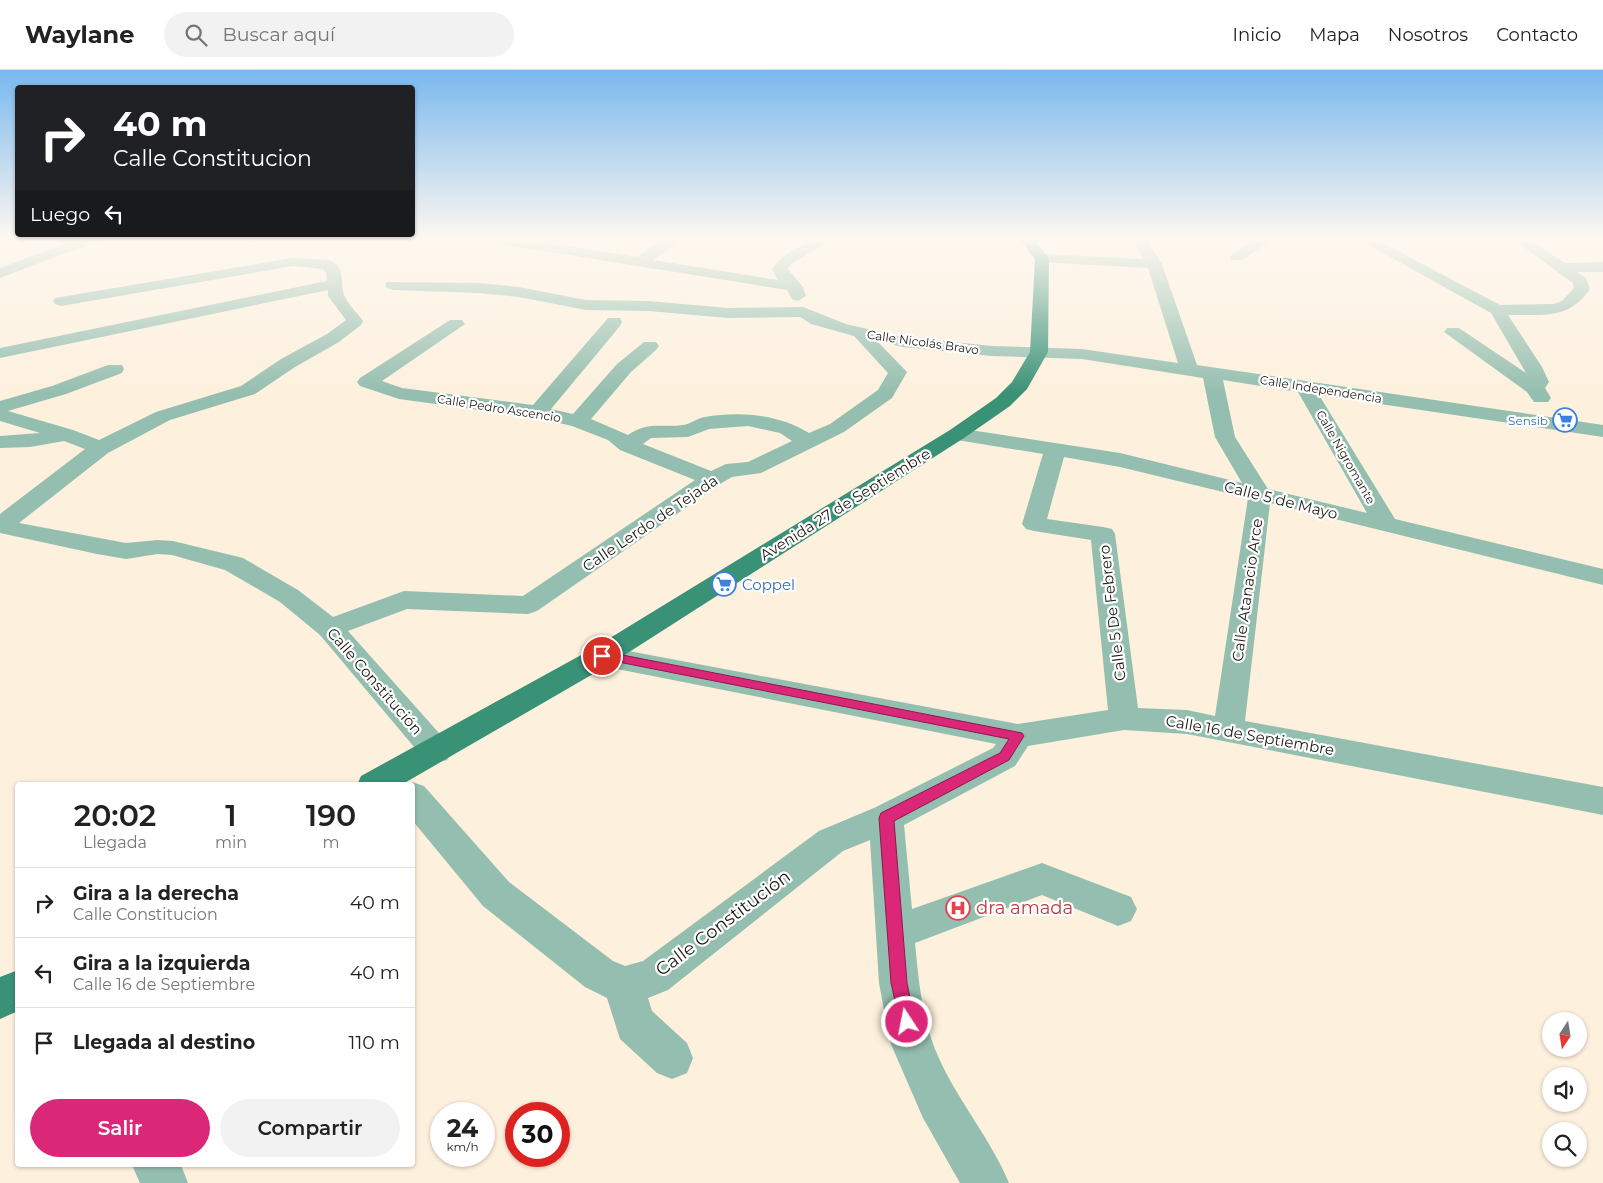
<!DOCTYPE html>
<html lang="es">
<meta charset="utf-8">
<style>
:root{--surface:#fff;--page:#f2f2f2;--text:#222;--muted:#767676;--line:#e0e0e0;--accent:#db2777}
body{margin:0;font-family:Montserrat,sans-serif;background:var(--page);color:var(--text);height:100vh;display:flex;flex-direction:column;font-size:19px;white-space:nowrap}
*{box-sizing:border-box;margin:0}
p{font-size:16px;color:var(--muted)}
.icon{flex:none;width:28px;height:28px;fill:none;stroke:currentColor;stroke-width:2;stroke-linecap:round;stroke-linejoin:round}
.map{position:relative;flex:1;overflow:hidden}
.details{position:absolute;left:15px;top:712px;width:400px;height:385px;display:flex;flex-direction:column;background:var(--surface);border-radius:5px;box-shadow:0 1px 4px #0004}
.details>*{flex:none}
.banner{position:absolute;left:15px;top:15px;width:400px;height:152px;border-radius:5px;box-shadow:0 1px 4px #0004;background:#202124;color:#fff;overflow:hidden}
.needle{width:32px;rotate:192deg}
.buttons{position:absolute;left:1542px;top:942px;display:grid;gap:10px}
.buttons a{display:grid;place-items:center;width:45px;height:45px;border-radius:50%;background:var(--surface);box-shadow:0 1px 4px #0004;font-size:25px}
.speed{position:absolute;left:430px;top:1032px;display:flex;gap:10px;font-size:25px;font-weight:700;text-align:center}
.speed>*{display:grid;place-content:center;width:65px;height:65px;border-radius:50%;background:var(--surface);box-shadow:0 1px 4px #0004;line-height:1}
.speed small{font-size:12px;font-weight:400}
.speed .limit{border:8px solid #d22;background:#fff;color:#111}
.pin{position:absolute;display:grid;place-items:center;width:42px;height:42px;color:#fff;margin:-21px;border:2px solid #fff;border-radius:50%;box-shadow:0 1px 5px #0007}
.me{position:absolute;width:55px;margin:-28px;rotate:349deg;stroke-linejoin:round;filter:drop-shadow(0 0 4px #0008)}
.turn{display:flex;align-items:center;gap:18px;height:105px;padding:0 15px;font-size:22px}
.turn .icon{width:65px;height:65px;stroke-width:2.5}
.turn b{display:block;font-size:35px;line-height:42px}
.then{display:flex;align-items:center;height:48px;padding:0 15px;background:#0003;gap:10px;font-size:19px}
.eta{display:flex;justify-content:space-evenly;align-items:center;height:85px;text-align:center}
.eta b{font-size:30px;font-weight:600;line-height:35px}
.primary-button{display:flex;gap:10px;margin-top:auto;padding:10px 15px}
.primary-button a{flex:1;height:58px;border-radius:30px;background:var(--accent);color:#fff;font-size:20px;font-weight:600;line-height:58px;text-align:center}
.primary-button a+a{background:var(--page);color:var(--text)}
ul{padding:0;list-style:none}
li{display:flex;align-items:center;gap:15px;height:70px;padding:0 15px;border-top:1px solid var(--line)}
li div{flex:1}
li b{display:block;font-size:19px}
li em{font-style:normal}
header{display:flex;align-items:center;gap:30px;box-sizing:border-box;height:70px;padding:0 25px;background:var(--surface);border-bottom:1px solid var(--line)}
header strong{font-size:24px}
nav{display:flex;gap:28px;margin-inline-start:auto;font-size:18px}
.search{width:350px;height:45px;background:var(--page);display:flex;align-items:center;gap:12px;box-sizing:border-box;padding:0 18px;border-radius:28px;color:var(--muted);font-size:19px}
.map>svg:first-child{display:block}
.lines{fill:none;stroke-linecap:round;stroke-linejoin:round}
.minor{fill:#94beaf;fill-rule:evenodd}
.major{fill:#399176;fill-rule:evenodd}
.route{fill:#db2777;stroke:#8e194d}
.labels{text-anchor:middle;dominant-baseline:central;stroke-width:4.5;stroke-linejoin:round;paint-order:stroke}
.far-street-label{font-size:12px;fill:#1d1912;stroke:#fff}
.far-shop-label{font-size:12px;fill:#366cbe;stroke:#fff;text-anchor:end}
.street-label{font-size:15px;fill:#1d1912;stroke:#fff}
.shop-label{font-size:15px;fill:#366cbe;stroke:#fff;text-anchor:start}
.near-health-label{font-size:18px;fill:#be3a42;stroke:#fff;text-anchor:start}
.near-street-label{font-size:18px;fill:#1d1912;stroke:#fff}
</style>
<header>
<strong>Waylane</strong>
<div class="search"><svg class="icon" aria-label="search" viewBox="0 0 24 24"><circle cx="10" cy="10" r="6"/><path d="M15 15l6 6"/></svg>Buscar aquí</div>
<nav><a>Inicio</a><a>Mapa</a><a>Nosotros</a><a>Contacto</a></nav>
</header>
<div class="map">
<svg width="1603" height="1113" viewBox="0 0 1603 1113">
<rect width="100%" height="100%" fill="#fdf0dd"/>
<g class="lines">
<path class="minor" d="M80,168H100L98,171L0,208V198Z
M481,168H515L637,187L666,168H683L653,190L778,210L772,199C786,179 812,168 836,168L792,193L788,199L803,217L806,226L798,231L792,229L787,220L488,172Z
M1132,168H1146L1162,194L1197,295L1603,355V367L1319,325L1395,449L1603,499V515L1270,433L1245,651L1603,717V745L1187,664L1124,660L1028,676L1015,696L904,755L912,839L1042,793L1131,827L1137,839L1131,851L1118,856L1042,825L915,873C918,904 921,938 931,968C948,1020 988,1062 1009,1113H960L923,1048L890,972L879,913L870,770L843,781L668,920L648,928L652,941L687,973L693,988L687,1003L672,1009L657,1003L620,969L607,928L585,917L483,836L412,750V715H404L412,712L424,716L509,812L613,891L625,896L643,891L819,761L874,738L993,678L996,674L602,596L592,593L588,586L592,579L602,576L1018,654L1108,640L1091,470L1034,461L1026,459L1022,454L1043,384L957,370L950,368L947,364L950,360L957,358L1120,383L1242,413L1215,367L1203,308L1082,289L992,286L903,277L877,271L907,302L892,328L844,362L761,403L732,407L720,414L537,541L528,544L407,539L348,561L447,672L452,681L447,690L436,693L425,690L320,565L280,532L225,500L172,485L158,484L126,489L97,484L0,463V444L85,379L64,371L30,377L0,378V366L40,363L0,351V331L52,316L108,295H122L124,299L122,303L66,324L8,341L73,360L99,370L156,342L241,316L281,289L327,264L346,250L328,226V220L0,288V278L327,211L326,203L323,199L293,196L61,236L55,234L53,231L55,228L293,188L328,190C346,195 340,211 344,225C347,234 358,243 363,251L361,255L339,272L295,297L255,324L170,350L108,383L19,453L126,473L158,470L173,471L243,488L298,520L333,547L404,521L523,526L695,410L620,380L608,370L572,356L538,348L399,329L360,316L357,312L360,308L450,250H462L465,254L382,311L402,318L533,335L608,248H620L622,252L620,256L551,339L573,344L617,294L644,272H656L659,276L656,280L631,302L591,349L628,365C648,351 661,358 683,355C691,354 697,348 705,347C739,341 779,344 809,363L830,354L878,320L888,303L854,266L811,254L800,247L728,248L649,241L586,240L519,227L479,223L393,220L387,218L385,215L387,212L479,213L519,217L586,230L649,231L728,238L803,237L846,254L903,267L992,276L1082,279L1178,293L1148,198L1042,192L1035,188L1042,184L1144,189ZM1223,310L1298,322L1367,443L1268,419L1235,367ZM748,356L780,363L792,371L748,392L726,394L711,401L643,374L651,368L688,367L709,359ZM1064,387L1120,397L1248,428L1215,646L1187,640L1138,638L1115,464L1112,459L1103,457L1047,449Z
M1258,168H1275L1242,190H1232L1230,187L1232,184Z
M1511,168H1527L1565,193L1603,192V202H1577L1586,208L1590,219C1568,251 1542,244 1508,245L1542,297L1549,312L1545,318L1551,328L1548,332H1534L1527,322L1444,262L1447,258H1459L1526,303L1491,243L1365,173L1372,169L1377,170L1500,235L1554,234L1562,231L1574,218L1573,213Z
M132,1095H181L188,1113H140Z"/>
<path class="major" d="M1018,168H1033L1049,188L1048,282L1027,319L1010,336L964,368L612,593L401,715H357L361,706L592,579L950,360L996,328L1012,312L1030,282L1035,189Z
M18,900V941L0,949V907Z"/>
</g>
<linearGradient id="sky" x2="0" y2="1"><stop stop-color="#79b8ee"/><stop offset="0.52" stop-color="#fef8f0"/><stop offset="1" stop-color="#fef8f0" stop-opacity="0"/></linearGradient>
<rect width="1603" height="324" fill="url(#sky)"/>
<path class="route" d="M602,581L1022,663L1024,666L1009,690L894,751L907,913L915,952L913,958L907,961L901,958L891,913L879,748L881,743L1000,683L1009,669L598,588L596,586Z"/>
<defs>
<g id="supermarket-ring" transform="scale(1.25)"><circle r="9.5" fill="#fff" stroke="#3f7fe0" stroke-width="1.5"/><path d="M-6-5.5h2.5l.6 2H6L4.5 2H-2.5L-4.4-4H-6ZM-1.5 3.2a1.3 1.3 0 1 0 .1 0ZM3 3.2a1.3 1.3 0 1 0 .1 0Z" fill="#3f7fe0"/></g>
<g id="hospital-ring" transform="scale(1.25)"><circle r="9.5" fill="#fff" stroke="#e0444e" stroke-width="1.5"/><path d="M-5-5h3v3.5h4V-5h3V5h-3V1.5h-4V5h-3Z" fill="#e0444e"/></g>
</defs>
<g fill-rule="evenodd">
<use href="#supermarket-ring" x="1565" y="350"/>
<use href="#supermarket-ring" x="724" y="514"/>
<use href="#hospital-ring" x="958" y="838"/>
</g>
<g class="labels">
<g class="far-street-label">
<text transform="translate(923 272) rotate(8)">Calle Nicolás Bravo</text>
<text transform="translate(1321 319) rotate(9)">Calle Independencia</text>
<text transform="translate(499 338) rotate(9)">Calle Pedro Ascencio</text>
<text transform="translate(1346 387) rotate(60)">Calle Nigromante</text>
</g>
<g class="far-shop-label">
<text x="1548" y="350">Sensib</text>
</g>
<g class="street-label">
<text transform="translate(1281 430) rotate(14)">Calle 5 de Mayo</text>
<text transform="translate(845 434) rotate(-32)">Avenida 27 de Septiembre</text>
<text transform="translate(650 453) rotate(-34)">Calle Lerdo de Tejada</text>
<text transform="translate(1247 520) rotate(-82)">Calle Atanacio Arce</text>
<text transform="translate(1112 543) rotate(-97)">Calle 5 De Febrero</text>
<text transform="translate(375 611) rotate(49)">Calle Constitución</text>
<text transform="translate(1250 665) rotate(10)">Calle 16 de Septiembre</text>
</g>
<g class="shop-label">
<text x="742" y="514">Coppel</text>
</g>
<g class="near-health-label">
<text x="976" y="838">dra amada</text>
</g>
<g class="near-street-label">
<text transform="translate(723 853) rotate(-37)">Calle Constitución</text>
</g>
</g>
</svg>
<div class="buttons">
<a><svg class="needle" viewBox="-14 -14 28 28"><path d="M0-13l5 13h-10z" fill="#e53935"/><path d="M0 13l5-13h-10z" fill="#767676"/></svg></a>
<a><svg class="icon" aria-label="sound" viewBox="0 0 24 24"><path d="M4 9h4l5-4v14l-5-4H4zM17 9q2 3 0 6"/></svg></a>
<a><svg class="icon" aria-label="search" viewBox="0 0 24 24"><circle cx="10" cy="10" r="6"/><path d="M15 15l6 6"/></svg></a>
</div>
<div class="speed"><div>24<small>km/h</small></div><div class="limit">30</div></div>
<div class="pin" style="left:602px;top:586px;background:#d93025"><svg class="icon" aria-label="arrive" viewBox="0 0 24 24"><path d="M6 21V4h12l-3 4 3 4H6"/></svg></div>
<svg class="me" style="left:907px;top:952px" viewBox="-20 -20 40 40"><circle r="17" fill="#db2777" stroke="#fff" stroke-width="3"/><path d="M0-11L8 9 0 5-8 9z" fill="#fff"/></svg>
<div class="banner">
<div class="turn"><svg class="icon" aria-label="right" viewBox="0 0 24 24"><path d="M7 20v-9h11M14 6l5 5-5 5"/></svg><div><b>40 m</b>Calle Constitucion</div></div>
<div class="then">Luego<svg class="icon" aria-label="left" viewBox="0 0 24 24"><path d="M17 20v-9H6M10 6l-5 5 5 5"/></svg></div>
</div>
<section class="details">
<div class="eta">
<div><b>20:02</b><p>Llegada</p></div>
<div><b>1</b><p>min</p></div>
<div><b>190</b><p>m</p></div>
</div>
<ul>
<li><svg class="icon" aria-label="right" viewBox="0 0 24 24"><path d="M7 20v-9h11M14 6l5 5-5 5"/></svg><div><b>Gira a la derecha</b><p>Calle Constitucion</p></div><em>40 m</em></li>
<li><svg class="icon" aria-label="left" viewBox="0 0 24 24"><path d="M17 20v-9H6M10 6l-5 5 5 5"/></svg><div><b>Gira a la izquierda</b><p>Calle 16 de Septiembre</p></div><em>40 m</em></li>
<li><svg class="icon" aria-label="arrive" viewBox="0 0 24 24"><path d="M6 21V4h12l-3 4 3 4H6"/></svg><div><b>Llegada al destino</b></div><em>110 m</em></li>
</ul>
<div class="primary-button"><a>Salir</a><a>Compartir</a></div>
</section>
</div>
